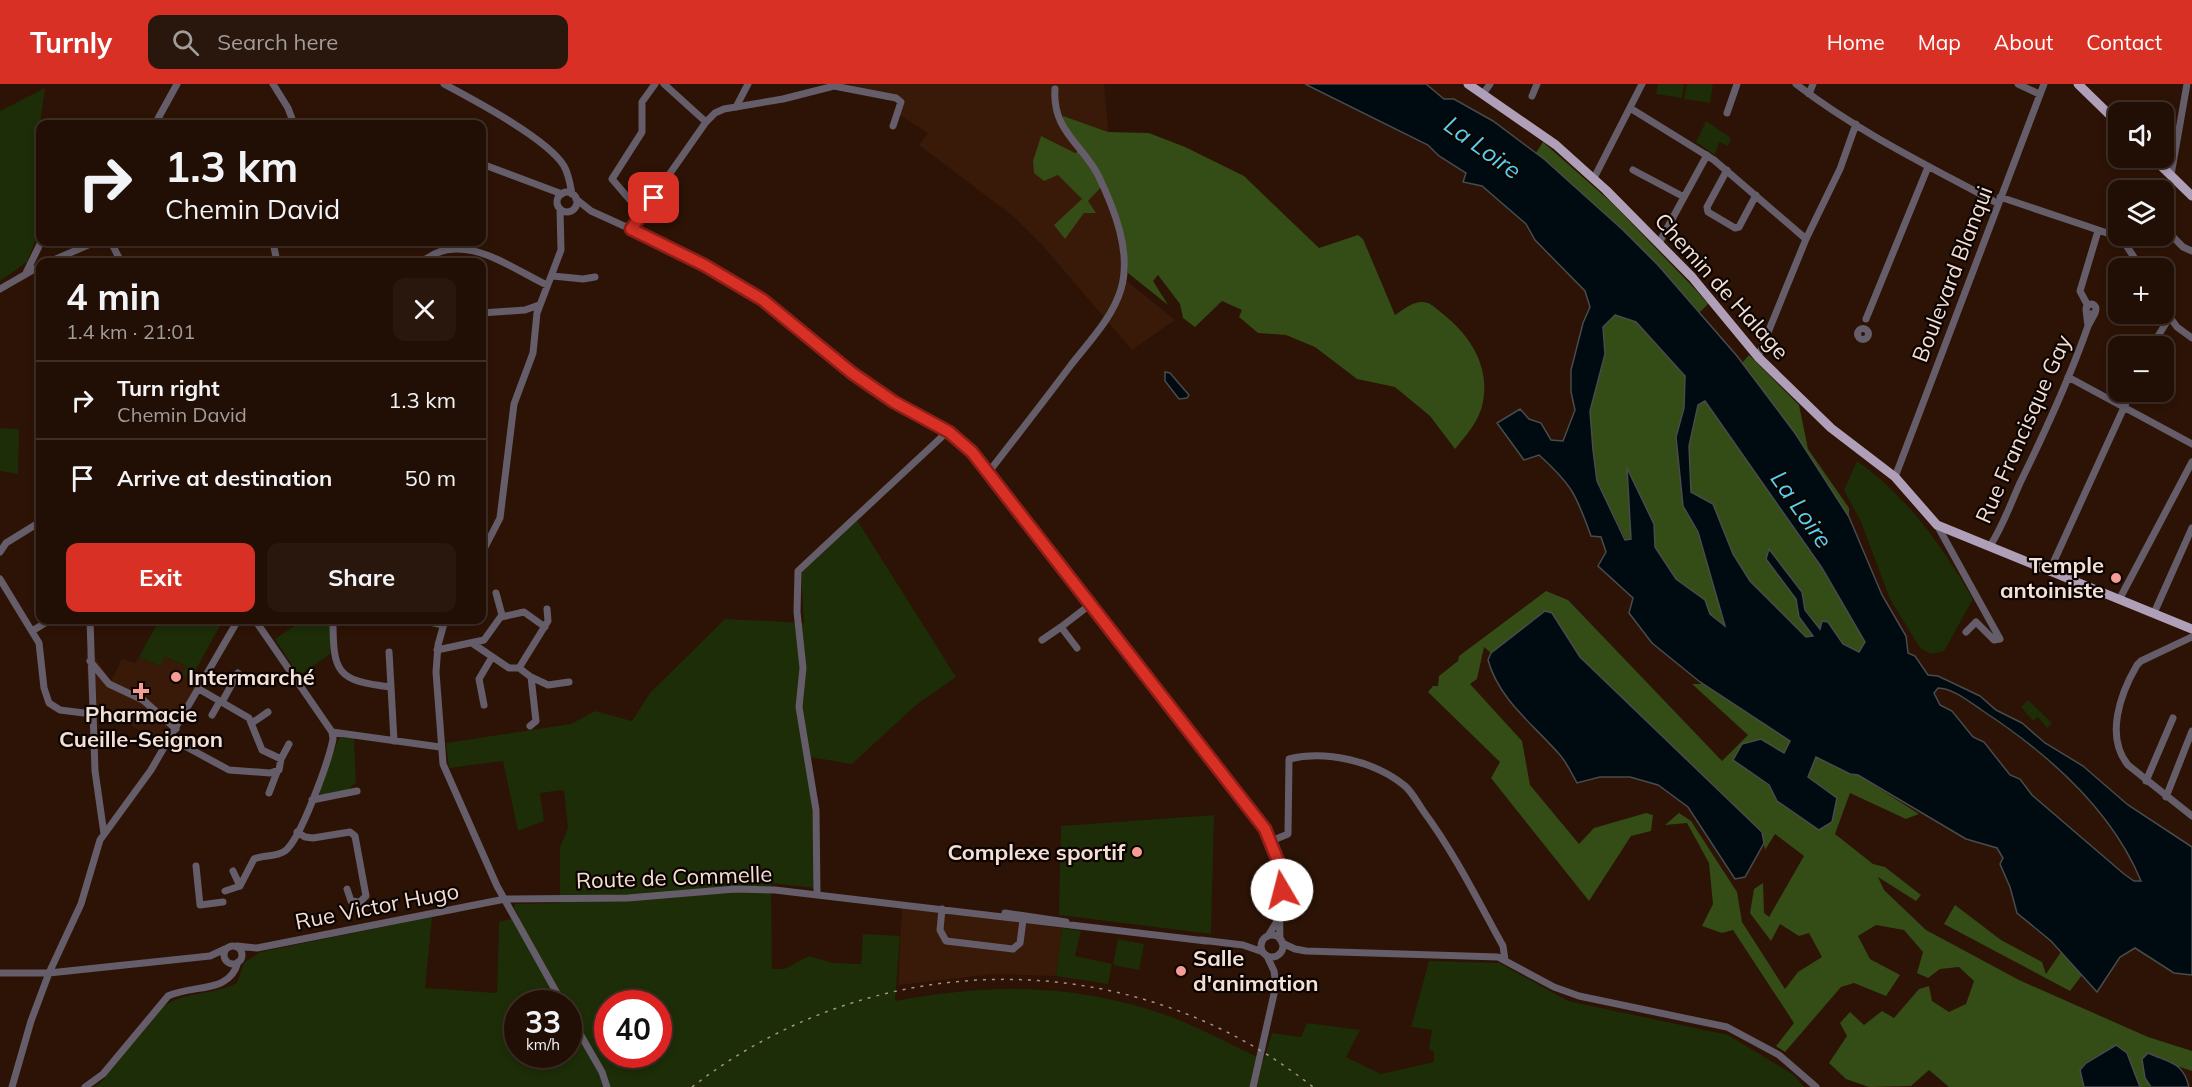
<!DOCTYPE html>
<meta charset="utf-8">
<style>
:root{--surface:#210e04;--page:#29170e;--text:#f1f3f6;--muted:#a29c9a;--line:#3e2e26;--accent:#d93025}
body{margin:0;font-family:Mulish,sans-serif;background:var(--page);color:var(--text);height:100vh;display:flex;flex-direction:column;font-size:22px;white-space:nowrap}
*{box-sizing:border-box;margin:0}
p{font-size:20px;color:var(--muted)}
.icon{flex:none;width:33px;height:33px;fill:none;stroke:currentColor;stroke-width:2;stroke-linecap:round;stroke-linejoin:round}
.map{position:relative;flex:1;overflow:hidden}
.details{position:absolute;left:36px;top:174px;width:450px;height:366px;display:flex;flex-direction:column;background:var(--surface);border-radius:12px;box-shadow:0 3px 9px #0003,0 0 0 2px var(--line)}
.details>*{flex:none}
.hud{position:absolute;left:36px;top:36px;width:450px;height:126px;border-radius:12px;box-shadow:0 3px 9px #0003,0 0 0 2px var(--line);background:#210e04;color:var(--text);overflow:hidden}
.fabs{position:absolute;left:2108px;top:18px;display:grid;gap:12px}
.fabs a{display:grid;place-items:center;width:66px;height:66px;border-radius:12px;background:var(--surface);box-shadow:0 3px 9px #0003,0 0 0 2px var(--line);font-size:30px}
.speed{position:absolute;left:504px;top:906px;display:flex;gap:12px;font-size:30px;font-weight:700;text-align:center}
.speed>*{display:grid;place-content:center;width:78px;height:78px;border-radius:50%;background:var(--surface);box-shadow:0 3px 9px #0003,0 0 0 2px var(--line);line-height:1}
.speed small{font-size:15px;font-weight:400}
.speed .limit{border:9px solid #d22;background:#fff;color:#111}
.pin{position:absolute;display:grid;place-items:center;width:51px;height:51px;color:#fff;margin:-26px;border-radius:12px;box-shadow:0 3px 9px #0006}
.me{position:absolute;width:66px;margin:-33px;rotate:352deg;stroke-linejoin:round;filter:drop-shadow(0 0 4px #0008)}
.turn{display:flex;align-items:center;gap:21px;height:126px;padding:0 30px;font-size:27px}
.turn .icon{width:78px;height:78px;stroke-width:2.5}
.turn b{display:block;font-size:42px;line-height:51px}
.round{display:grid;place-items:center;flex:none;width:63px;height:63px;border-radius:12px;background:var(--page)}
.head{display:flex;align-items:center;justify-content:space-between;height:102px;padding:0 30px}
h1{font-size:36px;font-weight:700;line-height:45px}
.primary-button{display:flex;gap:12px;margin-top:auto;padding:12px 30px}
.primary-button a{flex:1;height:69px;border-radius:12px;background:var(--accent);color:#fff;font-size:24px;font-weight:700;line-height:69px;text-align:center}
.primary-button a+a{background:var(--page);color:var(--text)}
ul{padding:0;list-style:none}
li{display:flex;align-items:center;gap:18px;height:78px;padding:0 30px;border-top:2px solid var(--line)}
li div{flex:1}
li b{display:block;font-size:22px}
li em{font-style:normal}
header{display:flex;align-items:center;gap:36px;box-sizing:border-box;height:84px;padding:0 30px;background:var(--accent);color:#fff}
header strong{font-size:28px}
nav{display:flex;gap:33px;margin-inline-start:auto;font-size:21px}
.search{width:420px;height:54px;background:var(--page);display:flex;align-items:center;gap:15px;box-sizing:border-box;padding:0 21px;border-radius:12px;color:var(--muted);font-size:22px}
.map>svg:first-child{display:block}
.built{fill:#391907}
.green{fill:#1c2d07;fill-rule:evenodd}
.forest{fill:#344c15}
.water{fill:#000b11;stroke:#494b4c;stroke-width:1.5;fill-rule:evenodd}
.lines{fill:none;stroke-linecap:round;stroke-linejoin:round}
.minor{stroke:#655d69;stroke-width:7}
.major{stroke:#b09fb9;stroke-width:9}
.rail{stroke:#a79287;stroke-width:1.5;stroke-dasharray:3 6;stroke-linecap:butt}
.route-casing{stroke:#8d1f18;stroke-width:15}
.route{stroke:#d93025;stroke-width:10}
.poi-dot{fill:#f59c95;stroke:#0d0401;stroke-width:2}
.labels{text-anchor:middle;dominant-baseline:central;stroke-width:4.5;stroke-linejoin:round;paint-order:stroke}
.street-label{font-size:22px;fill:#f2dfd6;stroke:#0d0401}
.poi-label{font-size:22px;font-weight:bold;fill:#f2dfd6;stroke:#0d0401;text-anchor:end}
.water-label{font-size:24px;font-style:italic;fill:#57d0f0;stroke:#0d0401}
</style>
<header>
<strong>Turnly</strong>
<div class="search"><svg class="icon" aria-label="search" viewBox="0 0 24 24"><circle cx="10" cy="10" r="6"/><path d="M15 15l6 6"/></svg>Search here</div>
<nav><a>Home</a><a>Map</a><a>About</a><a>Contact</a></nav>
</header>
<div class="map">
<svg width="2192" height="1003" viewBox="0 0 2192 1003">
<rect width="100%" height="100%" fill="#2c1305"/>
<path class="built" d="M852,0H1104L1123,194L1175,236L1132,266L1041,160L1014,133L919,61L928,49L898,30L901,18L850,3Z
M86,569L93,570L111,597L122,575L135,579L139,573L161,582L164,573L186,582L183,591L199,598L163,660L89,617Z
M902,824L1062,844L1056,892L994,890L898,901Z"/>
<path class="green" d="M1658,0H1684L1682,14L1656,10Z
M1687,0H1713L1710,19L1684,15Z
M45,4L40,39V145L27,178L0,197V27Z
M1706,37L1731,54L1728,62L1719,58L1715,71L1696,58Z
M0,344L19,345L18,390L0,387Z
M1857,377C1907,412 1942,462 1973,515L1944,567L1931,570L1920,564L1890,515L1861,438L1844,406Z
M857,436L956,593L916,621L852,680L810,673L815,804L771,799L772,885H784L809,872L833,879L861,880L863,850L900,852L895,917C991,899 1076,899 1169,932C1201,944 1233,962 1264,976L1272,949L1301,953L1307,939L1360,946L1346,973L1381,990L1434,978V968L1429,965L1432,946L1411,943L1429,877L1499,879L1568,917L1728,951L1794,991L1804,1003H94L101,998L164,922C186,907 214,911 237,899L244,879L260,868L432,833L425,904L497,909L499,838L519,833L514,824L515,820L560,819V763L568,744L564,706L540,709L544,737L518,747L503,677L449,684L446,659L571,640L595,627L632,637L650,609L725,535L804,539L801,489ZM518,920H568V970H518ZM608,920H658V970H608Z
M159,536H223L194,589L198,592L196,596L182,591L186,582L165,573L161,582L139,573Z
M303,536H330V570L299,592L275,555Z
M2028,616L2052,639L2047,644L2038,633L2033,637L2021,623Z
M340,652L354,654L356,698L348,706L321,711L318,708Z
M1214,731L1211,850L1059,831L1061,742Z
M1062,844L1081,847L1075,872L1112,880L1108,900L1056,892Z
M1118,855L1144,860L1139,886L1113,881Z"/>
<path class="forest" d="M1063,32L1108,48L1149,49L1185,63L1244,92L1319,164L1358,151L1363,155L1395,231C1405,225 1415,215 1428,219C1433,221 1439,227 1443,230C1467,249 1487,277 1484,309C1483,332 1470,347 1455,365L1430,332L1395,303L1357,295L1315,263L1286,251L1258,249L1239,233L1242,226L1222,217L1195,243L1183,234L1180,220L1158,191L1153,197L1168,221L1128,189C1128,155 1119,129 1105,99L1088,117L1096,129H1084L1065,155L1054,141L1082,115L1058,91L1044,97L1034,89L1033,77L1041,52L1075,69L1083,65L1063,39Z
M1543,58L1611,118L1696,206L1708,220L1700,228L1623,146L1536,69Z
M1615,231L1636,237L1685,292L1684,324L1676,353L1683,422L1698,448L1726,543L1710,530L1705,516L1676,495L1654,463V440L1628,386L1631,455L1626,456L1597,397L1593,366L1590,327L1605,270L1603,243Z
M1749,271L1799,321L1808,365L1849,424V433L1742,279Z
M1705,316L1822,485L1865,558L1859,568L1843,560L1828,538L1820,545L1805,525L1802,508L1766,475L1796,515L1799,533L1813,552L1806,554L1750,498L1733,470L1713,420L1691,408L1689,362L1698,321Z
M1546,507L1568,516L1722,677L1748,651L1692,600H1707L1790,657L1784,669L1761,655L1733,676L1769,701L1777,717L1807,693L1816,673L1850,690L1858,691L1919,730L1906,735L1850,709L1835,750L1873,780L1885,783L1921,811L1916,817L1878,793L1884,806L1926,846L2019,896L2148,953L2192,967V987L2180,983L2145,994L2151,1003H2140L2116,961L2086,978L2080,986L2084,1003H1949L1929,986L1911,1002L1869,1003L1846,995L1829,979L1847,952L1840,939L1850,928L1864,941L1882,927L1894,934L1919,905L1929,902L1932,917L1949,928L1966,920L1974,897L1959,883L1940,885L1928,894L1917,889L1923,868L1904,846L1876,841L1858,852L1870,875L1900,891L1886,912L1854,899L1841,903L1785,968L1776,962L1794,939L1733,846L1722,849L1702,842L1713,820L1709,779L1687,739L1665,741L1679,729L1691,737L1737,808L1742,838L1785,905L1798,888L1822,873L1809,849L1799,852L1780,840L1771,857L1750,829L1754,805L1763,799L1764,829L1769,833L1804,772L1775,750L1765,766L1762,748L1580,573L1552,530L1545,527L1491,569L1484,563L1477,595L1470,600L1522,657L1530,701L1579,760L1594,744L1646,729L1653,731L1651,747L1631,752L1589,817L1491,694L1500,678L1428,608L1433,602H1438L1439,592L1458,577L1459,572Z
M1955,821L2001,856L2042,878L2046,890L2061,868L2082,891L2070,907L1944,840Z"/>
<path class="water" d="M1305,0H1426L1444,15H1454L1493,37L1544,75L1623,146L1658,181L1737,272L1795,349L1849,433L1882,511L1906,552L1908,569L1915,572L1928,591L1938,592L1980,612L1996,626L2022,639L2045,659L2083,682L2128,721L2192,763V891L2174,889L2135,864L2120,873L2097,908L2051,857L2017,829L2010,803L2000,780L2003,774L1997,764L1966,755L1858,691L1850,690L1816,673L1808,693L1837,714L1832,738L1819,746L1777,717L1769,701L1733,676L1742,660L1761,655L1784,669L1790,657L1700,598L1652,559L1629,529L1633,514L1598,482L1606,468L1601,453L1591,452C1576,410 1572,401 1539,371L1524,376L1497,339L1520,325L1529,335L1541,339L1551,356L1563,357L1575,326L1571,308V286L1583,239L1590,223L1585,207L1535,156L1526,140L1482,102L1463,98L1466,89L1439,72L1428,61ZM1615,231L1636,238L1685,292L1684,324L1676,353L1683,422L1698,448L1725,542L1710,530L1705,516L1676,495L1655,463L1654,440L1627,384L1631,455L1625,456L1597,397L1593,366L1590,327L1605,270L1603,243ZM1705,317L1822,484L1865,558L1859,568L1843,560L1828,538L1822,537L1820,545L1805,526L1802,508L1769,465L1766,475L1796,515L1799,533L1813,552L1806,553L1750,497L1733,470L1713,420L1691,408L1689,362L1698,321ZM1938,604C1953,604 1971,619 1983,627C2047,669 2111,724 2141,797H2134L2124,790L2032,711L2020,695L2010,691L1984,658L1973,653L1952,627L1940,621L1934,609Z
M1165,288L1170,289L1189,311L1187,314L1179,315L1165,297Z
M1545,527L1552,529L1580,573L1762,748L1764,759L1745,793L1735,795L1688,723L1658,701L1630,693H1600L1577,699C1572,690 1567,679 1560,671C1534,641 1499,616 1488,576L1491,569Z
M2116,961L2127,969L2140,1003H2084L2080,986L2086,979Z
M2148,969C2170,979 2183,978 2189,1003H2151L2145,994L2142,975Z"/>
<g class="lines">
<path class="minor" d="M273,0L288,24L294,40
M444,0C474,16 548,55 564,82C569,91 570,100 572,110
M664,0L706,38
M1796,0C1858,48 1929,82 1997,119
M2018,0L2039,10
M1483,10L1490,0
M1809,10L1813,0
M1532,12L1537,0
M736,23L748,0
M1630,24L1714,76L1806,155
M1727,29L1737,0
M155,40L177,0
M482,80L562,110
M1633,86L1684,113
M1727,86L1707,123L1708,128L1735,144L1739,143L1756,111
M2171,91L2187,0
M1594,94L1642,0
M557 118a10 10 0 1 1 20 0a10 10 0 1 1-20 0Z
M2000,113L2116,152L2124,158L2141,184
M576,115L591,127L666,161L743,203L852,289L894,318L949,349L972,368L1265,745C1289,792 1278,806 1280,855
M642,130L612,95L642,48V18L655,0
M2163,143L2183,163L2192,167
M631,145L706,38L715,29L724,25L783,15L834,2L896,14L901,18L893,42
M111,158L121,178
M273,158L277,178
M1659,159L1707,71
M49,178L95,158
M422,178C461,145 509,183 547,201
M26,189L41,158
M553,192L583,195L595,193
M0,205L40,182
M2086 225a5 5 0 1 1 10 0a5 5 0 1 1-10 0Z
M2088,222L2080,207L2098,147
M2163,224L2177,243L2192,254
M2086,226L2088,242L2095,229
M482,229L525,226L539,221
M1866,235L1928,83
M1857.5 250a5.5 5.5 0 1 1 11 0a5.5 5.5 0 1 1-11 0Z
M2152,262L2169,234
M1758,273L1806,155L1840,85L1856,40
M2068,293L2192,360
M988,389C1016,353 1044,317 1071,281C1089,258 1113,233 1121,205C1132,168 1114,124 1098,91C1081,59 1052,46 1055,5
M1895,393L2044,0
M1937,441L2000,555
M1990,462C2003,442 2010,421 2020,399C2045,348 2069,296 2088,242
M0,468L6,459L40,438
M482,469L500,434L514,320L533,269L537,229L561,166L560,125
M2049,488L2131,308
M0,495L39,559L44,604L49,619L60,626L92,630
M2119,516L2192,378
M2154,529L2192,444
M501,533L524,528L545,543
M90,536L95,687L104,750
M333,536C333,589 337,597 391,603L394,657
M421,536L443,541
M445,536L438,561L436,588L443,680L497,802L563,920
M32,547L50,536
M1966,548L1976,538L1994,556L2000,555
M2192,553L2141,577L2137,581C2120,610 2105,653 2128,681L2192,732
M1042,556L1061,543
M472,559L509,584H519L531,593L536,637L530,642
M1077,564L1061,543L1091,520
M437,566L484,556L502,531L496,509
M389,568L391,603
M90,577L109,600L143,616L176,645
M519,584L548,537L547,525
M531,593L548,601L569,598
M222,618L238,589
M484,621L479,595L492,573
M212,631L220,617
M252,639L268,628
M332,648L440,663
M170,654L229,686L270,689L279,686L281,675L262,666L249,634L199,605
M281,675L289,660
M2146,697L2173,634
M269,709L277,688
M2166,713L2192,647
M312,716L357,707
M297,748L305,753L313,754L350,748L355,752L366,812L360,818L351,817L347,805
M1271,757L1288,750L1289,675C1326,666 1375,677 1405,702C1413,709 1418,720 1424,728C1455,770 1478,817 1503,862L1505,876
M196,782L200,821L223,818
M240,802L254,775C263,771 277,773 285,767C301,755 329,676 333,655L332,648L255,536
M225,807L240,802L233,787
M817,810L816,726L799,623L803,584L797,528L798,487L947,348
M942,825L940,846L946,857L1013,865L1020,859L1023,836
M1005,829L1066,838
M1261 862a11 11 0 1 1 22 0a11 11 0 1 1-22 0Z
M1268,852L1279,834
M1201,856L1243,861L1263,868
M1282,859L1295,865L1306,867L1498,873L1554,903L1579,912L1727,943L1779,971L1816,1003
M224 871a9 9 0 1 1 18 0a9 9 0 1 1-18 0Z
M237,862L257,864L505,815L628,814L735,805L775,806L1206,857
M0,889H49L210,872L225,865
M568,929L602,988L607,1003
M12,1003L31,937L49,889L81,820L100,756L151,686L238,536
M85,1003L103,990L168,912C193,900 230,910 238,878
M1253,1003L1276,901L1274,887L1267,872"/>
<path class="major" d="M1468,0L1556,61L1606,106L1692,193L1758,273L1831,344L1895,393L1937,441L2192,545
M2078,0L2118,39
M2153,74L2192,112"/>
<path class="rail" d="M692,1003C875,861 1130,858 1313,1003"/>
</g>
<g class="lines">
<g class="route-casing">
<path id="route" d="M654,114L631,145L704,181L763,216L852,289L894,318L949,348L972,368L1265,745L1280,782L1282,806"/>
</g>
<use href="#route" class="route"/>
</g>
<g class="poi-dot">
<circle cx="2116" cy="494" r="6"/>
<circle cx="176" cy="593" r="6"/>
<path d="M138 598h6v6h6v6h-6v6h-6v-6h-6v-6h6z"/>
<circle cx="1137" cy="768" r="6"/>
<circle cx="1181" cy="887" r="6"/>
</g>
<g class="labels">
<g class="street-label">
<text transform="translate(1952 190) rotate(-69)">Boulevard Blanqui</text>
<text transform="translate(1722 202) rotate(48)">Chemin de Halage</text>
<text transform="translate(2023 345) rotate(-66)">Rue Francisque Gay</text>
<text transform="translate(674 793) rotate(-2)">Route de Commelle</text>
<text transform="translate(377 822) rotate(-11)">Rue Victor Hugo</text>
</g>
<g class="poi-label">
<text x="2104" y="481">Temple<tspan x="2104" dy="25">antoiniste</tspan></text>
<text x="188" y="593" text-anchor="start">Intermarché</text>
<text x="141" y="630" text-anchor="middle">Pharmacie<tspan x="141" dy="25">Cueille-Seignon</tspan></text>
<text x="1125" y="768">Complexe sportif</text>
<text x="1193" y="874" text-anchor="start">Salle<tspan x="1193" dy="25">d'animation</tspan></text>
</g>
<g class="water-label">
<text transform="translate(1483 63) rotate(36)">La Loire</text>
<text transform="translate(1802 425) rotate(55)">La Loire</text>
</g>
</g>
</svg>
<div class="fabs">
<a><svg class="icon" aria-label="sound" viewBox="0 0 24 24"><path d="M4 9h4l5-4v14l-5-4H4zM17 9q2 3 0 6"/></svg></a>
<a><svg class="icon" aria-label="layers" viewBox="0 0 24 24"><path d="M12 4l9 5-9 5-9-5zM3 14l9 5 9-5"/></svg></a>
<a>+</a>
<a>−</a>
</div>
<div class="speed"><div>33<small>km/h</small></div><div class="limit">40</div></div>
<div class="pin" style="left:654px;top:114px;background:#d93025"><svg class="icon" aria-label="arrive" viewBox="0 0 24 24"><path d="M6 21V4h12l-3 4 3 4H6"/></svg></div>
<svg class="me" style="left:1282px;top:806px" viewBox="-20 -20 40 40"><circle r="19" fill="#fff"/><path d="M0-13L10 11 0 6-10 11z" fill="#d93025"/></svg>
<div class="hud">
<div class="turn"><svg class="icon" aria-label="right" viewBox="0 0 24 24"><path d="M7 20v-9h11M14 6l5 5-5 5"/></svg><div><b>1.3 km</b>Chemin David</div></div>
</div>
<section class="details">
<div class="head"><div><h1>4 min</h1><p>1.4 km · 21:01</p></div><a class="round"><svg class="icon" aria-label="close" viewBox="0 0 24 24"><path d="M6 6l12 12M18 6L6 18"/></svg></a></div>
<ul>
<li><svg class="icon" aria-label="right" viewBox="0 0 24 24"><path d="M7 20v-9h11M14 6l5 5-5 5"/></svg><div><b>Turn right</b><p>Chemin David</p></div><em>1.3 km</em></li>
<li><svg class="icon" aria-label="arrive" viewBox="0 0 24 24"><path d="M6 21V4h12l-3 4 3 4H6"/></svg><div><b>Arrive at destination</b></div><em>50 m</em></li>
</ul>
<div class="primary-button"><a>Exit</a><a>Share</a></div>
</section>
</div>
